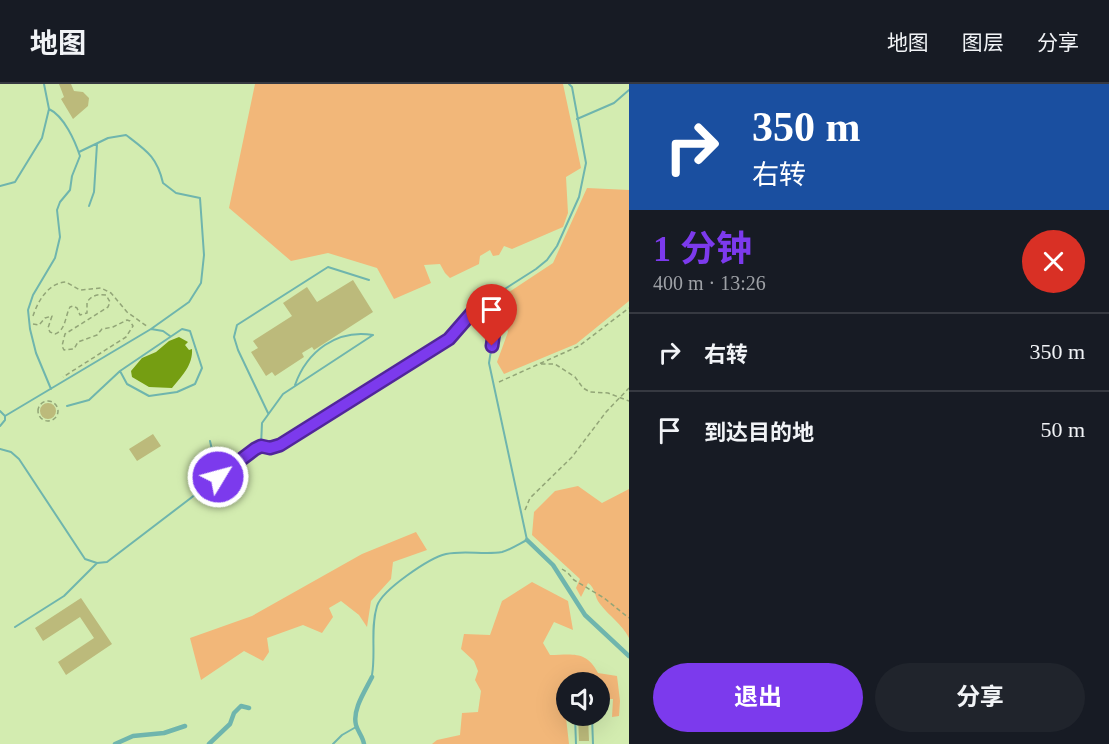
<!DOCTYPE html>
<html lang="zh">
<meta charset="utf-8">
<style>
:root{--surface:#171b24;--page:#20242c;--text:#f1f3f6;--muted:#9ea1a6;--line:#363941;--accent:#7c3aed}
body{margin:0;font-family:"Times New Roman","Noto Sans SC",serif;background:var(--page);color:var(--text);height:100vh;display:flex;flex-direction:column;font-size:22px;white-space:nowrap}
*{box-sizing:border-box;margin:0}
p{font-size:20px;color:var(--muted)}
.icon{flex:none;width:33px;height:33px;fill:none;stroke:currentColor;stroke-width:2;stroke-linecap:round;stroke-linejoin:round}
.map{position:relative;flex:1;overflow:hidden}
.details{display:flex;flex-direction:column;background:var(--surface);width:480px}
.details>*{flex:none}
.guide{background:#1a4fa0;color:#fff;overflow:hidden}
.buttons{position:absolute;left:556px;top:588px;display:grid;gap:12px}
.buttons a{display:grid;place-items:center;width:54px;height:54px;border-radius:50%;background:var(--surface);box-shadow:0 6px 24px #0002;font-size:30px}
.pin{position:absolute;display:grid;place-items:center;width:51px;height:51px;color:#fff;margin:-62px -26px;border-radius:50% 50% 50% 0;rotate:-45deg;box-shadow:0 0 6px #0007}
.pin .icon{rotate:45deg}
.me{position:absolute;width:66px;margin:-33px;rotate:53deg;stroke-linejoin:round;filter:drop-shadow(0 0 4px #0008)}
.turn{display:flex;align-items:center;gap:21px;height:126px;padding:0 24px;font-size:27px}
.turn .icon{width:78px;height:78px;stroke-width:2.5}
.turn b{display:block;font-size:42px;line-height:51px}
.round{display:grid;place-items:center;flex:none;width:63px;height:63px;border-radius:32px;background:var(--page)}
.summary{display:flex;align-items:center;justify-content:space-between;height:102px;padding:0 24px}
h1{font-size:36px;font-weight:700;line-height:45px;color:var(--accent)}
.action{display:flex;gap:12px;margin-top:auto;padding:12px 24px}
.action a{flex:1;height:69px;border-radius:36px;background:var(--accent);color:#fff;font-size:24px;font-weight:700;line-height:69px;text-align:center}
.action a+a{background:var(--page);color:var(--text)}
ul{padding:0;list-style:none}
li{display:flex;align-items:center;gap:18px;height:78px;padding:0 24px;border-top:2px solid var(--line)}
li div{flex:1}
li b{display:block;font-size:22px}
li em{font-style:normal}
header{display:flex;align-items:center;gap:36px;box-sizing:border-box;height:84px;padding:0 30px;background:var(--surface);border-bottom:2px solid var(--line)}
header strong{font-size:28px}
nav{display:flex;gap:33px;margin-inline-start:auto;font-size:21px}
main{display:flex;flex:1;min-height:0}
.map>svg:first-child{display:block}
.green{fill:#f2b779}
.water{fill:#759e12}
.building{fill:#bcba7b}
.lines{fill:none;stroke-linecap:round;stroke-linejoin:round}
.path{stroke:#92a577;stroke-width:1.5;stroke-dasharray:4.5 3;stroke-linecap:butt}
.service{stroke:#6fb5ad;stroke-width:2}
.minor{stroke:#6fb5ad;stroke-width:4.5}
.route-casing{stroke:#51269a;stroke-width:15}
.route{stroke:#7c3aed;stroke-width:10}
</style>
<header>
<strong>地图</strong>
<nav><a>地图</a><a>图层</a><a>分享</a></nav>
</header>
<main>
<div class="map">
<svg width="629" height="660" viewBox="0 0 629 660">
<rect width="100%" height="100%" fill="#d3ecb0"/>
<path class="green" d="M255,0H563L581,84L566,93L568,129L563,143L512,165L504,162L499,171L493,172L490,166L480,172L479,180L450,194L445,189L440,180L424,181L431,199L394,215L377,184L328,169L291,177L229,124Z
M587,104L629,106V217L576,260L504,290L497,278L508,248L497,216L553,179Z
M578,402L602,419L629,405V554C622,540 609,532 600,520C594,513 596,504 588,499L581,513L576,504L580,495L532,451L534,428L555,407Z
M416,448L427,466L393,478L391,495L371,517L367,543L359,531L341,517L329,524L333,533L322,549L303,541L267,554L269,568L263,577L244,567L201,596L190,554L252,532L362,470Z
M532,498L568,517L573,546L554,538L543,559L550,571C572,571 586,566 598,589L617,592L620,617L619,632L612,633L613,615H600V598H567V625H565L569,660H432L437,656L460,651L462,629L478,628L481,607L475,596L478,587L474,577L461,565L464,550L490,551L502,517Z"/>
<path class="water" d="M179,253L188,258L185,261L189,266L192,265C193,281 182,292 172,304L149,303L132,293L131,287L142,274L156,268L169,257Z"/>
<path class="building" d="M59,0H71L74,7L83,8L89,14L88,22L73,35L61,15L64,13Z
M353,196L373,228L314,266L312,263L302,269L304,273L275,292L272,288L266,292L251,268L258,264L253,257L292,232L283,219L307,203L317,218Z
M40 327a8 8 0 1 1 16 0a8 8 0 1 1-16 0Z
M153,350L161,362L137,377L129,365Z
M81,514L112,560L66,591L58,578L94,554L80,533L43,557L35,544Z
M578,632H588L589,657H579Z"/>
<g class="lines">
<path class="path" d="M33,232C38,217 48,199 66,198L80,206L101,204L111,209L127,228L148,243
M33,240L39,241L45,234L52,232L48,244L50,248L55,250C66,246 65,232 70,223L73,222L77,224L80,231L87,229V218C92,211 98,210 106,211L110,218L108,223L65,250L62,262L64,266L74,265L78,258L97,251L102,245L113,243L127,236L130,237L133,242L126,253L63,293
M541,280H555L575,293L583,304L590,308L608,309L629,317
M499,298L579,262L629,224
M38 327a10 10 0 1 1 20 0a10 10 0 1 1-20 0Z
M525,426L530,414L572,373L606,328L629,304
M562,485L568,489L574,496L604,514L629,534"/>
<path class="service" d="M49,25C64,32 75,57 80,72L72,92L70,106L60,118L57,126L60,153L55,174L33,211L28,226L30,245L36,269L51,305
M577,35L614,19L629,6
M0,102L15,98L42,54L49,25L44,0
M89,122L94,108L97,60
M489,215L536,185L547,176L557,162L579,113L586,79L572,3L569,0
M151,245L163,247L170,252
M182,245L190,247L202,284L195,300L177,308L149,312L127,300L120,287Z
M295,301C307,267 337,245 373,251
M67,322L89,316L120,287
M0,327L5,332V336L0,342
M268,329L238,266L234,253L237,241L328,183L369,196
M5,332L151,245L189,218L201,199L204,171L200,114L176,109L163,99C157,73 147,67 126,51L108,54L79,68
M210,357L218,392
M261,362L262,339L283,310L373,251
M0,365L11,368L19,375L85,475L97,479L107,478L255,365L261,362L270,364L280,361L449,255L476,224L489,215L496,234L489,279L527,456C519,460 510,466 502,468C484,471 464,466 446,470C429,474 382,506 377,522C370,545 376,568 372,591
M15,543L64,512L97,479
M575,632L576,660
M592,632L593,660
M333,660L342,651L356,643"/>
<path class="minor" d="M527,456L553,481L585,531L629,572
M115,660L133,652L164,649L185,642
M209,660L230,640L234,629L241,622L249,624
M364,660C363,653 358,648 356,641C352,626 365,607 372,593"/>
</g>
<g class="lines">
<g class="route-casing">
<path id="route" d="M218,393L255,365L261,362L270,364L280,361L449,255L476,224L489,215L496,234L492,262"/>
</g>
<use href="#route" class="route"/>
</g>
</svg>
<div class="buttons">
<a><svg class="icon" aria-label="sound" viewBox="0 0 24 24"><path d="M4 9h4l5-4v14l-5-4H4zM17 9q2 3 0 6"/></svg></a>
</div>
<div class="pin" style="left:492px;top:262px;background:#d93025"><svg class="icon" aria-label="arrive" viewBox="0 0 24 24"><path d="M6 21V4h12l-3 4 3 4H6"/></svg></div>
<svg class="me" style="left:218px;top:393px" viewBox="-20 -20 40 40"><circle r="17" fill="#7c3aed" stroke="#fff" stroke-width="3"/><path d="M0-11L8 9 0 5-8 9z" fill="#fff"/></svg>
</div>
<section class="details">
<div class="guide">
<div class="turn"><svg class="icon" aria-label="right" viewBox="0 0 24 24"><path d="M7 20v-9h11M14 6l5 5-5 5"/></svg><div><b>350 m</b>右转</div></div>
</div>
<div class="summary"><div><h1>1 分钟</h1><p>400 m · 13:26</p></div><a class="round" style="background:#d93025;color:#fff"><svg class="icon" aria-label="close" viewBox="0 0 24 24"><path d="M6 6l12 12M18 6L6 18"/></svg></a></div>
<ul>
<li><svg class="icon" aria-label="right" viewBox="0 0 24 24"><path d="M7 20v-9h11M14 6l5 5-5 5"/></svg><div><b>右转</b></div><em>350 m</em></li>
<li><svg class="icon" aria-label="arrive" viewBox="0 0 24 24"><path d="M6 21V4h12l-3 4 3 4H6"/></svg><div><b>到达目的地</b></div><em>50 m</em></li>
</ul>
<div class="action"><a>退出</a><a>分享</a></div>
</section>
</main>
